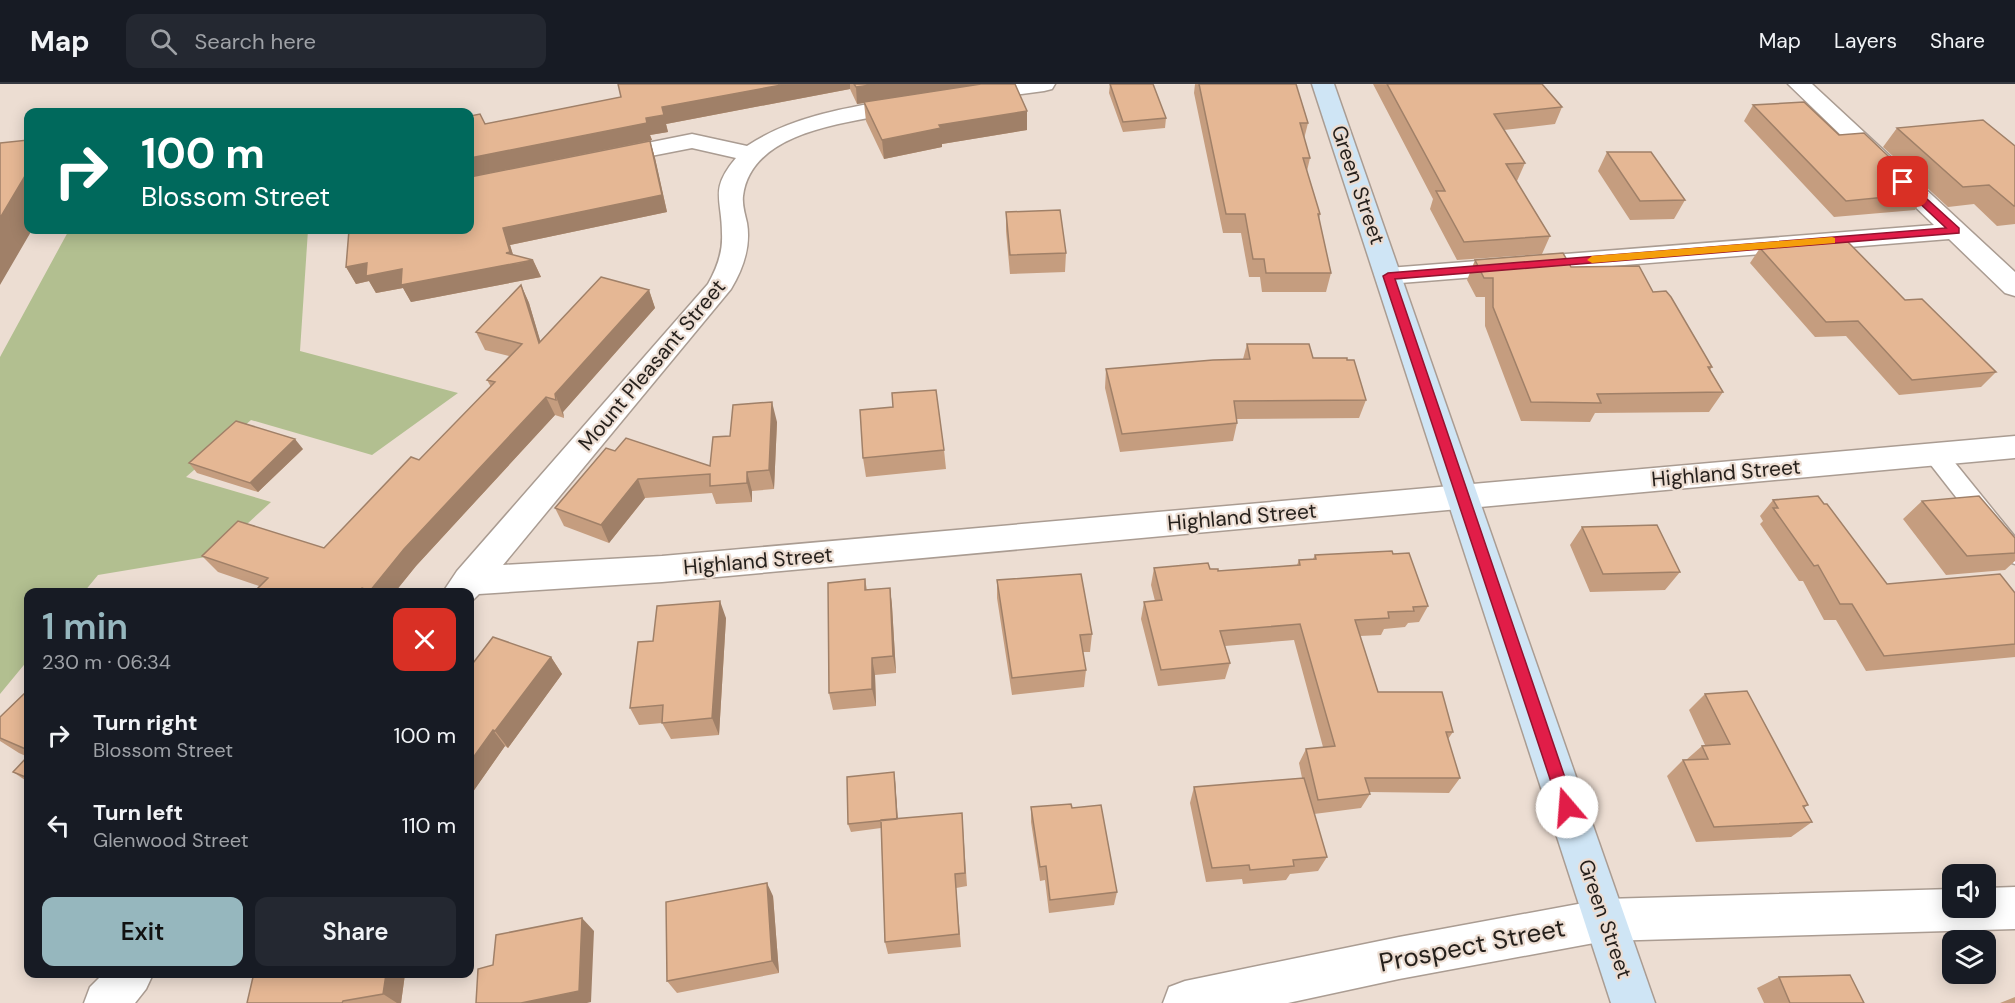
<!DOCTYPE html>
<meta charset="utf-8">
<style>
:root{--surface:#171b24;--page:#242831;--text:#f1f3f6;--muted:#9ea1a6;--line:#363941;--accent:#96b7be}
body{margin:0;font-family:"DM Sans",sans-serif;background:var(--page);color:var(--text);height:100vh;display:flex;flex-direction:column;font-size:22px;white-space:nowrap}
*{box-sizing:border-box;margin:0}
p{font-size:20px;color:var(--muted)}
.icon{flex:none;width:33px;height:33px;fill:none;stroke:currentColor;stroke-width:2;stroke-linecap:round;stroke-linejoin:round}
.map{position:relative;flex:1;overflow:hidden}
.drawer{position:absolute;left:24px;top:504px;width:450px;height:390px;display:flex;flex-direction:column;background:var(--surface);border-radius:12px;box-shadow:0 3px 15px #0003}
.drawer>*{flex:none}
.top-card{position:absolute;left:24px;top:24px;width:450px;height:126px;border-radius:12px;box-shadow:0 3px 15px #0003;background:#00695c;color:#fff;overflow:hidden}
.fabs{position:absolute;left:1942px;top:780px;display:grid;gap:12px}
.fabs a{display:grid;place-items:center;width:54px;height:54px;border-radius:12px;background:var(--surface);box-shadow:0 3px 15px #0003;font-size:30px}
.pin{position:absolute;display:grid;place-items:center;width:51px;height:51px;color:#fff;margin:-26px;border-radius:12px;box-shadow:0 3px 9px #0006}
.me{position:absolute;width:66px;margin:-33px;rotate:342deg;stroke-linejoin:round;filter:drop-shadow(0 0 4px #0008)}
.turn{display:flex;align-items:center;gap:21px;height:126px;padding:0 18px;font-size:27px}
.turn .icon{width:78px;height:78px;stroke-width:2.5}
.turn b{display:block;font-size:42px;line-height:51px}
.round{display:grid;place-items:center;flex:none;width:63px;height:63px;border-radius:12px;background:var(--page)}
.head{display:flex;align-items:center;justify-content:space-between;height:102px;padding:0 18px}
h1{font-size:36px;font-weight:600;line-height:45px;color:var(--accent)}
.button{display:flex;gap:12px;margin-top:auto;padding:12px 18px}
.button a{flex:1;height:69px;border-radius:12px;background:var(--accent);color:#111;font-size:24px;font-weight:600;line-height:69px;text-align:center}
.button a+a{background:var(--page);color:var(--text)}
ul{padding:0;list-style:none}
li{display:flex;align-items:center;gap:18px;height:90px;padding:0 18px}
li div{flex:1}
li b{display:block;font-size:22px}
li em{font-style:normal}
header{display:flex;align-items:center;gap:36px;box-sizing:border-box;height:84px;padding:0 30px;background:var(--surface);border-bottom:2px solid var(--line)}
header strong{font-size:28px}
nav{display:flex;gap:33px;margin-inline-start:auto;font-size:21px}
.search{width:420px;height:54px;background:var(--page);display:flex;align-items:center;gap:15px;box-sizing:border-box;padding:0 21px;border-radius:12px;color:var(--muted);font-size:22px}
.map>svg:first-child{display:block}
.green{fill:#b2bf90}
.lines{fill:none;stroke-linecap:round;stroke-linejoin:round}
.lane-casing{stroke:#aa9c92;stroke-width:3}
.street-casing{stroke:#aa9c92;stroke-width:3}
.secondary-casing{stroke:#aa9c92;stroke-width:3}
.lane{fill:#fff;fill-rule:evenodd}
.street{fill:#fff;fill-rule:evenodd}
.secondary{fill:#cfe5f5;fill-rule:evenodd}
.wall{fill:#c59d7f}
.shaded-wall{fill:#a08068}
.building{fill:#e5b794;stroke:#a08068;stroke-width:1.5}
.route{fill:#e11d48;stroke:#92132f;stroke-width:1.5}
.slow{fill:#f59e0b}
.labels{text-anchor:middle;dominant-baseline:central;stroke-width:4.5;stroke-linejoin:round;paint-order:stroke}
.street-label{font-size:21px;fill:#241f1b;stroke:#ecddd2}
.near-street-label{font-size:26px;fill:#241f1b;stroke:#ecddd2}
</style>
<header>
<strong>Map</strong>
<div class="search"><svg class="icon" aria-label="search" viewBox="0 0 24 24"><circle cx="10" cy="10" r="6"/><path d="M15 15l6 6"/></svg>Search here</div>
<nav><a>Map</a><a>Layers</a><a>Share</a></nav>
</header>
<div class="map">
<svg width="2015" height="919" viewBox="0 0 2015 919">
<rect width="100%" height="100%" fill="#ecddd2"/>
<path class="green" d="M69,146H308L300,267L458,309L372,371L251,336L186,393L271,418L212,472L98,491L84,508H28V576L0,610V273Z"/>
<g class="lines">
<g class="lane-casing">
<path id="lane" d="M1935,362L1943,364L2015,453V480L2006,477L1927,376L1924,370L1927,364Z"/>
</g>
<g class="street-casing">
<path id="street" d="M995,0H1055L1052,5L1044,7L971,17L963,15L960,10L963,5Z
M1788,0H1812L2015,188V212L2005,209L1949,155L1388,200L1379,198L1375,192L1379,186L1388,184L1934,141Z
M909,13L917,15L920,20L917,25C863,38 752,41 743,112C742,121 745,130 747,139C751,163 743,185 731,205L503,481L662,472L2015,352V374L662,498L479,510L470,519V508H443L457,487L708,200C717,184 723,168 722,150C722,114 709,106 736,74L692,64L610,80L602,78L598,73L602,68L692,50L747,62C795,30 853,23 909,13Z
M2015,803V845L1605,857L1399,895L1288,919H1163L1169,903L1185,897L1399,853L1605,815L1953,805V824H1986V804Z
M103,890H153L146,905L135,919H84L90,903Z"/>
</g>
<g class="secondary-casing">
<path id="secondary" d="M1312,0H1334L1655,919H1611Z"/>
</g>
<use href="#lane" class="lane"/>
<use href="#street" class="street"/>
<use href="#secondary" class="secondary"/>
</g>
<path class="wall" d="M618,0H1015L1027,27V46L942,60V63L884,75L866,37L864,19L857,20L850,5L666,40L668,48L650,51L652,56L470,93L650,57L655,74L667,128L510,161L513,171L533,176L541,193L411,218L403,204L376,209L369,197L356,200L346,183L349,146H470V32L480,30L485,40L621,13Z
M1110,0L1166,34L1165,44L1123,48L1109,9Z
M1195,0H1296L1308,39L1304,55L1310,74L1307,87L1320,130L1319,135L1331,189L1326,208H1262L1260,193H1249L1241,149H1223L1194,9Z
M1373,0H1542L1562,23L1555,40L1504,46L1525,79L1517,97H1516L1550,152L1542,170L1457,176L1430,125L1433,115Z
M1753,21L1839,51L1927,109L1915,126L1834,133L1744,37Z
M1897,44L2015,62V140L1997,142L1974,120L1948,123L1883,63Z
M1607,68L1685,116L1674,135L1630,136L1598,87Z
M1006,128L1066,169L1065,188L1010,190L1006,147Z
M1760,164L1905,216L1996,288L1981,303L1899,311L1846,252L1815,253L1750,179Z
M1475,176L1571,183L1653,208L1712,283L1710,286L1723,308L1709,328L1595,329L1590,338L1521,337L1485,242V213H1476L1467,196Z
M521,201L529,219L540,257L649,206L655,224L563,328L564,334L555,331L416,482L395,508H254L259,502L218,488L202,472L324,464L419,376L491,303L487,296L509,272L485,266L476,248Z
M1247,260L1313,274L1366,316L1359,334L1237,335V339L1233,357L1120,368L1105,304L1106,285L1243,275Z
M777,338L774,405L752,407V418L716,420L712,409L645,414L609,459L564,442L555,424L615,367L710,382L730,352Z
M303,365L258,408L197,389L189,379Z
M944,366L946,385L866,393L863,374Z
M1773,416L1887,500L2015,509V573L1866,587L1836,536H1824L1803,497H1799L1760,440L1763,437L1760,432Z
M1922,417L2015,454V477L2005,486L1946,491L1903,435Z
M1582,443L1680,488L1665,506L1590,508L1570,461Z
M1393,470L1428,522L1419,538L1408,539L1405,543L1384,545L1381,551L1360,552L1378,608L1453,648L1448,655L1460,694L1449,709L1369,708L1370,710L1361,724L1314,730L1327,773L1318,787L1290,790L1286,796L1243,800L1242,795L1206,798L1190,719L1194,703L1302,694L1299,679L1306,665L1323,663L1294,556L1225,562L1230,579L1225,595L1158,602L1141,535L1144,518L1155,517L1151,501L1154,484L1210,485L1218,487L1297,481L1299,476L1313,475L1315,471Z
M865,495L867,506L890,504L892,522L896,589L875,591L876,622L833,626L829,609Z
M997,496L1092,550L1090,568H1083L1086,586L1084,603L1012,611L997,514Z
M726,534L719,651L671,655L662,639L639,641L630,624L653,557Z
M551,573L562,590L508,664L505,662L470,712V583Z
M28,606V698L13,688L28,673L19,669L0,657V633Z
M1705,610L1808,721L1804,724L1812,738L1791,753L1696,758L1667,692L1683,676H1686L1702,662L1705,661L1689,626Z
M895,696L898,735L962,729L967,802L956,804L961,863L888,870L885,858L881,744L851,748L848,740Z
M1031,723L1072,724L1117,808L1114,821L1049,829L1045,796L1040,797L1031,738Z
M773,812L779,889L677,909L667,897Z
M270,890H405L401,919H247Z
M1779,893L1864,919H1764L1757,904Z
M2015,913V919H2000Z"/>
<path class="shaded-wall" d="M787,0H850V5L666,40L668,48L650,51L652,56L470,93V74L646,34L662,23Z
M878,0H991L857,20L856,3Z
M1027,27V46L942,60V63L884,75L882,56L939,41Z
M650,57L655,74L667,128L510,161L516,180L533,176L541,193L411,218L403,204L376,209L369,197L356,200L346,183L367,179L402,185L506,169L503,144Z
M28,87V146H32L0,201V134Z
M521,201L529,219L546,276L539,259Z
M649,206L655,224L563,328L564,334L555,310Z
M546,313L555,331L416,482L395,508H371L370,507L404,465Z
M772,318L777,338L774,405L769,386Z
M295,355L303,365L258,408L250,399Z
M747,388L752,407V418L747,399Z
M638,395L645,414L609,459L601,441Z
M362,504L365,508H358Z
M890,504L892,522L896,589L893,572Z
M720,517L726,534L719,651L712,634Z
M551,573L562,590L508,664L495,647Z
M872,574L875,591L876,622L872,605Z
M493,646L505,662L470,712V678Z
M894,688L895,696L898,743L897,735Z
M767,799L773,812L779,889L772,877Z
M582,834L594,847L591,918L587,919H521Z
M386,890H405L401,919H397L383,910Z"/>
<path class="building" d="M618,0H787L662,23L664,31L646,34L647,39L470,74V32L480,30L485,40L621,13Z
M854,0H878L856,3Z
M981,0H1015L1027,27L939,41L941,44L882,56L864,18Z
M1110,0H1153L1166,34L1123,38Z
M1199,0H1296L1308,39H1300L1310,74H1303L1320,130H1318L1331,189H1266L1264,175H1253L1245,130H1226Z
M1387,0H1542L1562,23L1494,30L1525,79L1506,80L1550,152L1464,158L1436,107H1445Z
M1804,18L1839,51L1864,49L1927,109L1846,117L1753,21Z
M1983,36L2015,62V122H2014L1989,101L1963,103L1897,44Z
M28,56V87L0,134V59Z
M650,57L662,111L503,144L510,168L506,169L533,176L401,201L402,185L366,192L367,179L346,183L349,146H470V93Z
M1607,68H1651L1685,116L1640,117Z
M1060,126L1066,169L1010,171L1006,128Z
M1846,156L1905,216L1922,215L1996,288L1912,296L1858,237L1826,238L1760,164Z
M1563,169L1571,183L1639,182L1653,208L1666,207L1671,213L1712,283H1708L1723,308L1597,310L1601,319L1531,318L1493,223V194H1484L1475,176Z
M601,193L649,206L555,310L556,316L546,313L404,465L370,507L362,504L358,508H254L268,494L202,472L238,437L324,464L411,373L419,376L495,298L487,296L522,260L476,248L521,201L539,259Z
M1247,260H1309L1313,274H1347V276H1354L1366,316L1234,317L1237,339L1122,350L1106,285L1213,276L1250,275Z
M936,306L944,366L863,374L860,326L893,323L892,309Z
M772,318L769,386L747,388V399L710,402V390L638,395L601,441L555,424L606,364L615,367L626,354L710,382L713,353L730,352L733,321Z
M236,337L295,355L250,399L189,379Z
M1818,412L1824,420H1827L1887,500L2000,490L2015,509V560L1884,572L1852,520H1840L1818,481L1814,482L1773,424H1778L1773,416Z
M1979,412L2015,454V469L1967,472L1922,417Z
M1657,441L1680,488L1603,490L1582,443Z
M1392,467L1393,470L1409,469L1428,522L1413,523L1414,527L1388,528L1389,534L1355,536L1378,608H1442L1453,648H1446L1460,694H1365L1370,710L1318,716L1306,665L1335,662L1300,540L1220,547L1230,579L1161,586L1144,518L1162,516L1154,484L1208,479L1210,485H1218V487L1300,481L1299,476L1316,475L1315,471Z
M1081,490L1092,550L1080,551L1086,586L1012,594L997,496Z
M865,495V506L890,504L893,572L872,574V605L829,609L828,499Z
M720,517L712,634L662,639L663,621L630,624L638,558L653,557L657,522Z
M493,553L551,573L495,647L493,646L470,678V583Z
M28,606V666L0,654V633Z
M1747,607L1808,721L1803,722L1812,738L1714,743L1683,676L1708,675L1702,662L1730,660L1705,610Z
M28,672V694L13,688Z
M894,688L897,735L848,740L847,693Z
M1304,694L1327,773L1293,776L1294,782L1250,786L1249,781L1212,784L1194,703Z
M1071,720L1072,724L1101,721L1117,808L1050,816L1046,782L1040,783L1031,723Z
M962,729L965,789L955,790L959,850L885,858L881,736Z
M767,799L772,877L667,897L666,818Z
M582,834L579,907L521,919H476L478,885L493,881L496,851Z
M270,890H386L383,910L343,917L342,919H247L253,893Z
M1850,891L1864,919H1790L1779,893Z"/>
<path class="route" d="M1899,96H1906L1959,144V149L1395,195L1575,723L1573,728L1567,730L1561,728L1383,192L1388,189L1946,144L1899,100Z"/>
<path class="slow" d="M1832,153L1835,154V159L1592,179L1587,176L1592,172Z"/>
<g class="labels">
<g class="street-label">
<text transform="translate(1358 101) rotate(71)">Green Street</text>
<text transform="translate(652 281) rotate(-50)">Mount Pleasant Street</text>
<text transform="translate(1726 389) rotate(-5)">Highland Street</text>
<text transform="translate(1242 433) rotate(-5)">Highland Street</text>
<text transform="translate(758 477) rotate(-5)">Highland Street</text>
<text transform="translate(1605 835) rotate(71)">Green Street</text>
</g>
<g class="near-street-label">
<text transform="translate(1472 861) rotate(-11)">Prospect Street</text>
</g>
</g>
</svg>
<div class="fabs">
<a><svg class="icon" aria-label="sound" viewBox="0 0 24 24"><path d="M4 9h4l5-4v14l-5-4H4zM17 9q2 3 0 6"/></svg></a>
<a><svg class="icon" aria-label="layers" viewBox="0 0 24 24"><path d="M12 4l9 5-9 5-9-5zM3 14l9 5 9-5"/></svg></a>
</div>
<div class="pin" style="left:1903px;top:98px;background:#d93025"><svg class="icon" aria-label="arrive" viewBox="0 0 24 24"><path d="M6 21V4h12l-3 4 3 4H6"/></svg></div>
<svg class="me" style="left:1567px;top:723px" viewBox="-20 -20 40 40"><circle r="19" fill="#fff"/><path d="M0-13L10 11 0 6-10 11z" fill="#e11d48"/></svg>
<div class="top-card">
<div class="turn"><svg class="icon" aria-label="right" viewBox="0 0 24 24"><path d="M7 20v-9h11M14 6l5 5-5 5"/></svg><div><b>100 m</b>Blossom Street</div></div>
</div>
<section class="drawer">
<div class="head"><div><h1>1 min</h1><p>230 m · 06:34</p></div><a class="round" style="background:#d93025;color:#fff"><svg class="icon" aria-label="close" viewBox="0 0 24 24"><path d="M6 6l12 12M18 6L6 18"/></svg></a></div>
<ul>
<li><svg class="icon" aria-label="right" viewBox="0 0 24 24"><path d="M7 20v-9h11M14 6l5 5-5 5"/></svg><div><b>Turn right</b><p>Blossom Street</p></div><em>100 m</em></li>
<li><svg class="icon" aria-label="left" viewBox="0 0 24 24"><path d="M17 20v-9H6M10 6l-5 5 5 5"/></svg><div><b>Turn left</b><p>Glenwood Street</p></div><em>110 m</em></li>
</ul>
<div class="button"><a>Exit</a><a>Share</a></div>
</section>
</div>
